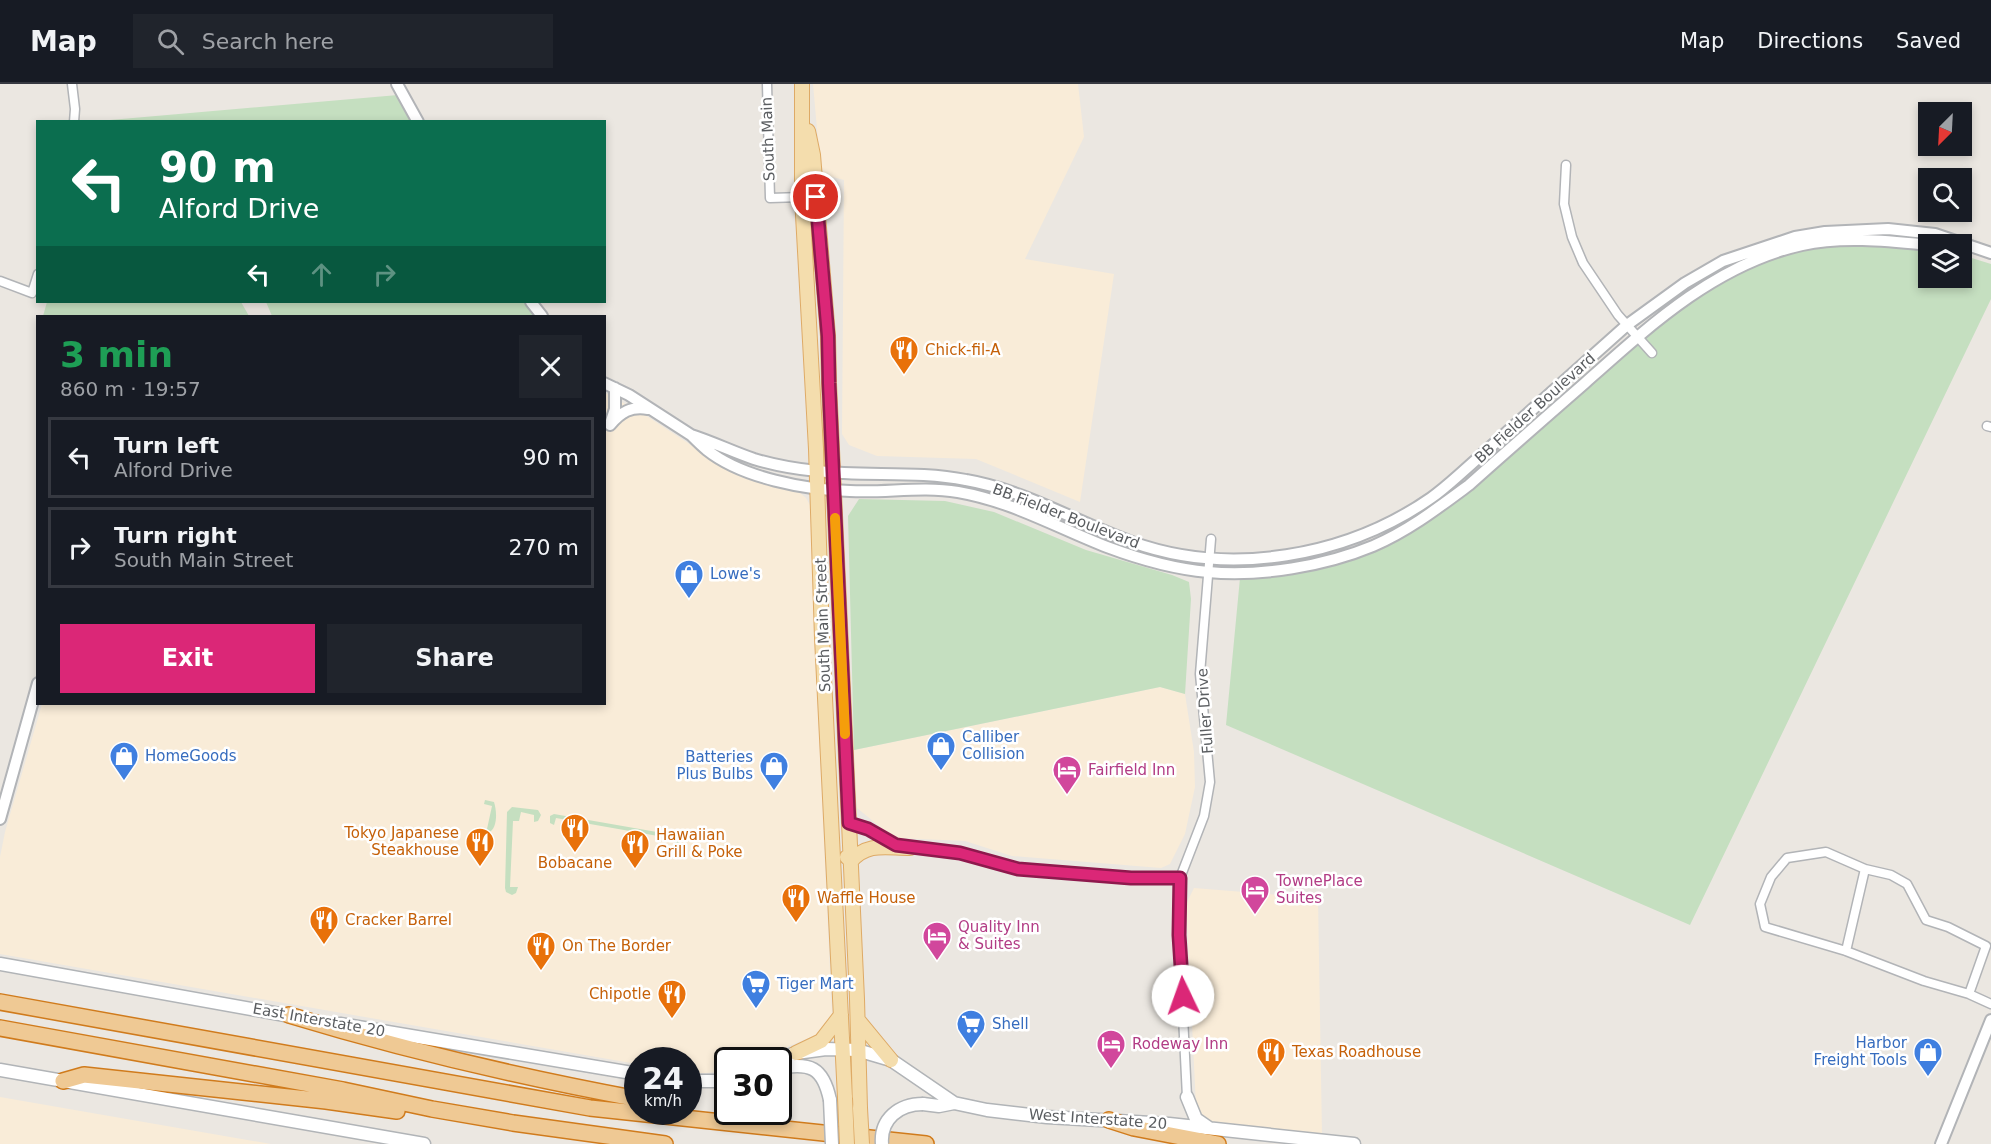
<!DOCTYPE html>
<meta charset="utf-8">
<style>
:root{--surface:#171b24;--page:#20242c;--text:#f1f3f6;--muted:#9ea1a6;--line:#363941;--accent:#db2777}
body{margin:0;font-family:"DejaVu Sans",sans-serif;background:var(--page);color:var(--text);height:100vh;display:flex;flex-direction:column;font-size:22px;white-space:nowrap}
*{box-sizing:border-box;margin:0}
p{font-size:20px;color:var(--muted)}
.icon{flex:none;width:33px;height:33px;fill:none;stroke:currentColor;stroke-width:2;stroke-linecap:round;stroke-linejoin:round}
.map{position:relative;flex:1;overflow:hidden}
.sheet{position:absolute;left:36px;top:231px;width:570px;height:390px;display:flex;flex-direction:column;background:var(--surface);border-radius:0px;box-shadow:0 3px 9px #0003}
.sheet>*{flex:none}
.top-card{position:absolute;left:36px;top:36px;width:570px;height:183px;border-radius:0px;box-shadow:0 3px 9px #0003;background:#0b6e4f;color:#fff;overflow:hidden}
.needle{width:39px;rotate:204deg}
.buttons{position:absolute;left:1918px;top:18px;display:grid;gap:12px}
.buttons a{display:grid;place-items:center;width:54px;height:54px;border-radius:0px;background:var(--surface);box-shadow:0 3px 9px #0003;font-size:30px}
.speed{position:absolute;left:624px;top:963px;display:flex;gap:12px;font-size:30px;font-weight:700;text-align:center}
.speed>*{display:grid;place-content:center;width:78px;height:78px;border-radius:50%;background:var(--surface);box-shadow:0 3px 9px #0003;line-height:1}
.speed small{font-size:15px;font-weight:400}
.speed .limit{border:3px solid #111;border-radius:9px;background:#fff;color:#111}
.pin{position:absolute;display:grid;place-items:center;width:51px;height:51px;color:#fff;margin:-26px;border:3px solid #fff;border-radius:50%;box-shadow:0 2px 6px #0007}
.me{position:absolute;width:66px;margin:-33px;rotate:357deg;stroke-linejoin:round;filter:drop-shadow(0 0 4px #0008)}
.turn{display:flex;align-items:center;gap:21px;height:126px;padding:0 24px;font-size:27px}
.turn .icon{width:78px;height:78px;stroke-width:2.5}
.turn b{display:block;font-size:42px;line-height:51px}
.lanes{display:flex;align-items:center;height:57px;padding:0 24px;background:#0003;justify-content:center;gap:30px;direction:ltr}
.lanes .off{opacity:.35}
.round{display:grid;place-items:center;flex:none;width:63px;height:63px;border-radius:0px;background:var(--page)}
.overview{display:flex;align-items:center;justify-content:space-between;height:102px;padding:0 24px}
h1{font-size:36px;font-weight:700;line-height:45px;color:#1e9e55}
.primary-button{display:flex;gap:12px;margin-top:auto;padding:12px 24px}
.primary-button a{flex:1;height:69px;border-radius:0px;background:var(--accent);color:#fff;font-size:24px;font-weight:700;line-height:69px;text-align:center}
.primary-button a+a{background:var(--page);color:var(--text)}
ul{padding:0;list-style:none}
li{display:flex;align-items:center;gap:18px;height:81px;margin:0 12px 9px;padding:0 12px;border:3px solid var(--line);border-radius:0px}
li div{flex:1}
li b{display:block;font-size:22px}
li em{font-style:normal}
header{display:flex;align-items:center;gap:36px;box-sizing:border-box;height:84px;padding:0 30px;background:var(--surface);border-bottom:2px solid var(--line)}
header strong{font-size:28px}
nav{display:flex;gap:33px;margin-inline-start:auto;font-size:21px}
.search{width:420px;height:54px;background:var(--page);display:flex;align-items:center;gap:15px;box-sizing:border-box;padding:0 21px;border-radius:0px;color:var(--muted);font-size:22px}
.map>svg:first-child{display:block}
.commercial{fill:#f9ecd8}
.green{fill:#c5dfc0}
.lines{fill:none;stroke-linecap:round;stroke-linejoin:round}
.minor-casing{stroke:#b2b4b7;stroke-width:11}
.tertiary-casing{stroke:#b2b4b7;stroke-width:14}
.secondary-casing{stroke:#b1b4b7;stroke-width:15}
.primary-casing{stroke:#deaa66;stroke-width:16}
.motorway-casing{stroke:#d07b1c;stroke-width:18}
.minor{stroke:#fff;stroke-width:8}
.tertiary{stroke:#fff;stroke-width:10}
.secondary{stroke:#fff;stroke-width:12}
.primary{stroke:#f4ddad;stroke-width:14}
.motorway{stroke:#efc994;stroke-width:15}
.secondary-bridge-casing{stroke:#b1b4b7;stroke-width:15;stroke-linecap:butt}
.primary-bridge-casing{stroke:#deaa66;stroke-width:16;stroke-linecap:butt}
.secondary-bridge{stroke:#fff;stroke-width:12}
.primary-bridge{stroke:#f4ddad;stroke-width:14}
.route-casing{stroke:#8e194d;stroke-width:15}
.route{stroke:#db2777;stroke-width:10}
.slow{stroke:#f59e0b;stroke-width:10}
.labels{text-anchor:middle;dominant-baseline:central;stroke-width:5;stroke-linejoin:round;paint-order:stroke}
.street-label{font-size:15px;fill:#5a5d60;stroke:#fff}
.food-label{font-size:15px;fill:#c56008;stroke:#fff;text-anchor:start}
.shop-label{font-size:15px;fill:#366cbe;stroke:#fff;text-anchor:start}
.hotel-label{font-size:15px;fill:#b23c85;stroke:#fff;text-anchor:start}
</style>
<header>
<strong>Map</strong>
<div class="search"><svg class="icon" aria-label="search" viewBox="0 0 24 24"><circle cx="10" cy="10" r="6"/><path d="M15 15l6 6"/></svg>Search here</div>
<nav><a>Map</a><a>Directions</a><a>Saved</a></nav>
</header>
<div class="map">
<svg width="1991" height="1060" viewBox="0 0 1991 1060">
<rect width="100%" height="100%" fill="#ebe7e1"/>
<path class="commercial" d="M813,0H1078L1084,53L1025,175L1114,190L1080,418L976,375L877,372L849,361L842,350L844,96L821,90Z
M605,309L642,329L700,367L799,408L806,414L811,423L813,434L817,514L814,543L832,930L830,938L823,948L756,976H728L727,987L706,989H689L688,976H638L637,980L0,870V773L5,748L42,620H604Z
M1160,603L1185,610L1194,668L1195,703L1185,750L1170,780L1161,784L1012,772L965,757L898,754L884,746L857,724L854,666Z
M1194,804L1318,814L1322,1051L1210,1040L1199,1031L1196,1021L1186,820Z
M0,1013L271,1060H0Z"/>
<path class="green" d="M398,11L412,37L87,38Z
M1845,159L1929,165V194H1962V171L1991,180V215L1690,841L1226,641L1240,494L1278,491L1316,484L1406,451L1440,429L1478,400L1658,240L1713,201L1744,184L1794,168Z
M47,218H241L249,232H43Z
M266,218H524L535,232H272Z
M859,415L945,417L994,428L1086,466L1172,491L1189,498L1191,515L1185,610L1160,603L854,666L848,432Z
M485,716L494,718C497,727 498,745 488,749L480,746L481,744L487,745L492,722L484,720Z
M512,723L538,726L541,731L538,737L534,738V731L521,728L519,737H513L510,803H518L516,809L512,811L506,808L505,804L507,728Z
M554,730L674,751L678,752L681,757L678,761L674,762L675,755L556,734L554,741L550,739V732Z"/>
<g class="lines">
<g class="minor-casing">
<path id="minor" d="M72,0L75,25L74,38
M767,0L770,114L802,113
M1566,81L1564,120L1572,153L1583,179L1618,231L1652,269
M0,197L32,209L38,190
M1987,342L1991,343
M849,739L868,745L894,760
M907,763L960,769L1018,785L1131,793L1180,794
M1846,867L1865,785
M1969,910L1986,862L1948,843L1926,836L1907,800L1891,791L1865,785L1826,768L1787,774L1771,793L1760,820L1765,843L1846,867L1924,897L1969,910L1991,920
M1187,1013L1179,851L1180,794L1204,732L1210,698L1200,590L1211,455"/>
</g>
<g class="tertiary-casing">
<path id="tertiary" d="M397,0L418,38
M1929,161C1888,157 1842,152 1802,161C1716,180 1649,242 1585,299C1546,333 1507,367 1469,401C1438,424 1408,447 1373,462C1325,482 1260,493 1208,488C1174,485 1139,475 1107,463C1058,444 1011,417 958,408C922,402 886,409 850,407C806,406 742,394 707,366C702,362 696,356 691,351C713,358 733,368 754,375C774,381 796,385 817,387C866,393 917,386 966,396C1025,406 1076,438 1132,458C1230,493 1346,473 1431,414C1441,407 1450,399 1459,391L1627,241L1685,199L1723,177L1795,153L1825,148L1888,145L1935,150L1991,169
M531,218L542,232
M604,299L629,311L691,351
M611,337L615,325V304
M610,341C621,328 631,322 648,325
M0,735L38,599
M1941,1060L1991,936"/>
</g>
<g class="secondary-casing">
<path id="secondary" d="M0,880L296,933
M340,940L638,990
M775,976L796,969L826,965L857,966L891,976L954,1019L987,1026L1047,1033L1169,1040L1354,1060
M778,984C810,978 823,983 830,1016
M0,986L424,1060
M688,997H728
M1187,1013L1196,1035L1209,1044
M923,1020L939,1022L954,1019"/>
</g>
<g class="primary-casing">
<path id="primary" d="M802,0V113L816,365L822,554L845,1014
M808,47L813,71L828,252L829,299L857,915L860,1024
M847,773L851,777C868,758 886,764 910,764
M858,936L891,976
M796,969L821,957L841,931"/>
</g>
<g class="motorway-casing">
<path id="motorway" d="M0,918L590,1024L926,1060
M289,931C404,966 520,993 638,1015
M0,944L343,1006L432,1025L513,1039L665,1060
M63,997L84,991L326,1017L397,1027
M1109,1036L1134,1044L1218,1060"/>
</g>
<use href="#minor" class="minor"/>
<use href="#tertiary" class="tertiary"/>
<use href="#secondary" class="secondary"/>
<use href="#primary" class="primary"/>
<use href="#motorway" class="motorway"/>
<g class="secondary-bridge-casing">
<path id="secondary-bridge" d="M830,1016L832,1060
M882,1060C880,1035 899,1020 923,1020"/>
</g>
<g class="primary-bridge-casing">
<path id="primary-bridge" d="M845,1014L847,1060
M860,1024L862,1060"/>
</g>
<use href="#secondary-bridge" class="secondary-bridge"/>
<use href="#primary-bridge" class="primary-bridge"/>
</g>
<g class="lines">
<g class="route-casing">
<path id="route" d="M816,113L828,252L829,299L849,739L868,745L896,761L960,769L1018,785L1131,794H1180L1179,851L1183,912"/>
</g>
<use href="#route" class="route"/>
<path class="slow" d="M835,434L845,650"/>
</g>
<defs>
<g id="restaurant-pin" transform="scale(1.5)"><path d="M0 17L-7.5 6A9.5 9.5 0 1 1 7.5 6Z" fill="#e8710a" stroke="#fff"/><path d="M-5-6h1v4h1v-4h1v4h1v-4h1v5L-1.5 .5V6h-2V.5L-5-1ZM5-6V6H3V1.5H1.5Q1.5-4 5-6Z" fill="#fff"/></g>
<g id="shop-pin" transform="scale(1.5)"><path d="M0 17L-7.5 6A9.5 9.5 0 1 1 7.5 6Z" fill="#3f7fe0" stroke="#fff"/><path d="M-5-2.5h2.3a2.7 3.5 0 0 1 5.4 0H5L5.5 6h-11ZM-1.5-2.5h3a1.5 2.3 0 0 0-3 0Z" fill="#fff"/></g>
<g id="hotel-pin" transform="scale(1.5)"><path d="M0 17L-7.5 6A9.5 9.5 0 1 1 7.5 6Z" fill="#d1479c" stroke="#fff"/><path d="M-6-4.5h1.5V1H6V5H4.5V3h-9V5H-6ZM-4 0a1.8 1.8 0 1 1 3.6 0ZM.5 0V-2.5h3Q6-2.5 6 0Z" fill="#fff"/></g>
<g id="supermarket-pin" transform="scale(1.5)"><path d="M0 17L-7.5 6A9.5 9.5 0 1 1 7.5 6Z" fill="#3f7fe0" stroke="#fff"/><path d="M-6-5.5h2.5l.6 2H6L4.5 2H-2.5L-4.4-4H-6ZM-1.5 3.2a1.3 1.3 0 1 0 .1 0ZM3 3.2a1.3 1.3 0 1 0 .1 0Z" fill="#fff"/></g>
</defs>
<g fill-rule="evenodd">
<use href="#restaurant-pin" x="904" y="266"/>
<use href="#shop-pin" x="689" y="490"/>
<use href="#shop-pin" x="941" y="662"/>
<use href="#shop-pin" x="124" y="672"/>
<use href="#shop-pin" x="774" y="682"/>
<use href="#hotel-pin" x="1067" y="686"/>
<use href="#restaurant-pin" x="575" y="744"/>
<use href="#restaurant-pin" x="480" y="758"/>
<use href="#restaurant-pin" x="635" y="760"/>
<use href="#hotel-pin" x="1255" y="806"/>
<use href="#restaurant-pin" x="796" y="814"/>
<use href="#restaurant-pin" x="324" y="836"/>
<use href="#hotel-pin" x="937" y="852"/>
<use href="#restaurant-pin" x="541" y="862"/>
<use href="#supermarket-pin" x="756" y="900"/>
<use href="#restaurant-pin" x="672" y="910"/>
<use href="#supermarket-pin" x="971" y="940"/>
<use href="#hotel-pin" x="1111" y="960"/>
<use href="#restaurant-pin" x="1271" y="968"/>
<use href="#shop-pin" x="1928" y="968"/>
</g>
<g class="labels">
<g class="street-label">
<text transform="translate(768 55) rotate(-92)">South Main</text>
<text transform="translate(1535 324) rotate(-42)">BB Fielder Boulevard</text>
<text transform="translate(1066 432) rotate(21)">BB Fielder Boulevard</text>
<text transform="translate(823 541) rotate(-92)">South Main Street</text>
<text transform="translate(1205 627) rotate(-94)">Fuller Drive</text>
<text transform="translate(319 936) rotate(10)">East Interstate 20</text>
<text transform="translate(1098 1035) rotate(4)">West Interstate 20</text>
</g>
<g class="food-label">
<text x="925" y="266">Chick-fil-A</text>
<text x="459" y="749" text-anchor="end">Tokyo Japanese<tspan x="459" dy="17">Steakhouse</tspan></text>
<text x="656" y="751">Hawaiian<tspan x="656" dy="17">Grill &amp; Poke</tspan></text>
<text x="575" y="779" text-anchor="middle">Bobacane</text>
<text x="817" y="814">Waffle House</text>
<text x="345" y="836">Cracker Barrel</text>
<text x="562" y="862">On The Border</text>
<text x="651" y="910" text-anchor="end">Chipotle</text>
<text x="1292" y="968">Texas Roadhouse</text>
</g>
<g class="shop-label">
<text x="710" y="490">Lowe's</text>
<text x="962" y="653">Calliber<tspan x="962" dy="17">Collision</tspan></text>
<text x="145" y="672">HomeGoods</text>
<text x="753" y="673" text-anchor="end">Batteries<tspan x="753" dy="17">Plus Bulbs</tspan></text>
<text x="777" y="900">Tiger Mart</text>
<text x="992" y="940">Shell</text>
<text x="1907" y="959" text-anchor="end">Harbor<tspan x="1907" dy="17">Freight Tools</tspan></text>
</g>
<g class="hotel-label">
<text x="1088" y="686">Fairfield Inn</text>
<text x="1276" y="797">TownePlace<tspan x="1276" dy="17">Suites</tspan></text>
<text x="958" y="843">Quality Inn<tspan x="958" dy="17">&amp; Suites</tspan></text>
<text x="1132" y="960">Rodeway Inn</text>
</g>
</g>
</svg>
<div class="buttons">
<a><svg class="needle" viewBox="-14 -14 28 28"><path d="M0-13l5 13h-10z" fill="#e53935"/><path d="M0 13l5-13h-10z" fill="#9ea1a6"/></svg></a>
<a><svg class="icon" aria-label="search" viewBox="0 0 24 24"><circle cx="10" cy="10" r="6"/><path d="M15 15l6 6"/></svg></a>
<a><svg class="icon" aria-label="layers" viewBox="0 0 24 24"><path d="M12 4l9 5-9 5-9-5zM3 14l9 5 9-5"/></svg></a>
</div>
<div class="speed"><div>24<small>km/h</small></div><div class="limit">30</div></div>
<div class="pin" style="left:816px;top:113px;background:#d93025"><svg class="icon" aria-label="arrive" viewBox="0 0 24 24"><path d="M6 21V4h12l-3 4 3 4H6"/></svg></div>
<svg class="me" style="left:1183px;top:912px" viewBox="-20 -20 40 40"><circle r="19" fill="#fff"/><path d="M0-13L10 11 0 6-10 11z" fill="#db2777"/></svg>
<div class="top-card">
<div class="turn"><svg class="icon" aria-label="left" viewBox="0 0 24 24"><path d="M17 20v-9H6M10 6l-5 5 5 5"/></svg><div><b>90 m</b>Alford Drive</div></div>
<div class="lanes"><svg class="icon" aria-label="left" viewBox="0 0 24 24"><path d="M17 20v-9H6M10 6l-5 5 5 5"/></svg><svg class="icon off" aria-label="ahead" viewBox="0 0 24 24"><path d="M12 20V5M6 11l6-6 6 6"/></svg><svg class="icon off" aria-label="right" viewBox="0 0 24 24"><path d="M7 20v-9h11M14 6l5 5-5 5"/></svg></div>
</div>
<section class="sheet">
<div class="overview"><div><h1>3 min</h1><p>860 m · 19:57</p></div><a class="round"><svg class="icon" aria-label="close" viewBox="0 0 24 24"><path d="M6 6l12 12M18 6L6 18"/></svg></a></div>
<ul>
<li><svg class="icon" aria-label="left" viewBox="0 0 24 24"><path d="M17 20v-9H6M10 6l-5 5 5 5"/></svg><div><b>Turn left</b><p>Alford Drive</p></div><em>90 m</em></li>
<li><svg class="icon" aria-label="right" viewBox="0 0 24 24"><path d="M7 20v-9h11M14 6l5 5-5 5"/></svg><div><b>Turn right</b><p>South Main Street</p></div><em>270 m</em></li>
</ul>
<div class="primary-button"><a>Exit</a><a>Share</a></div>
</section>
</div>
